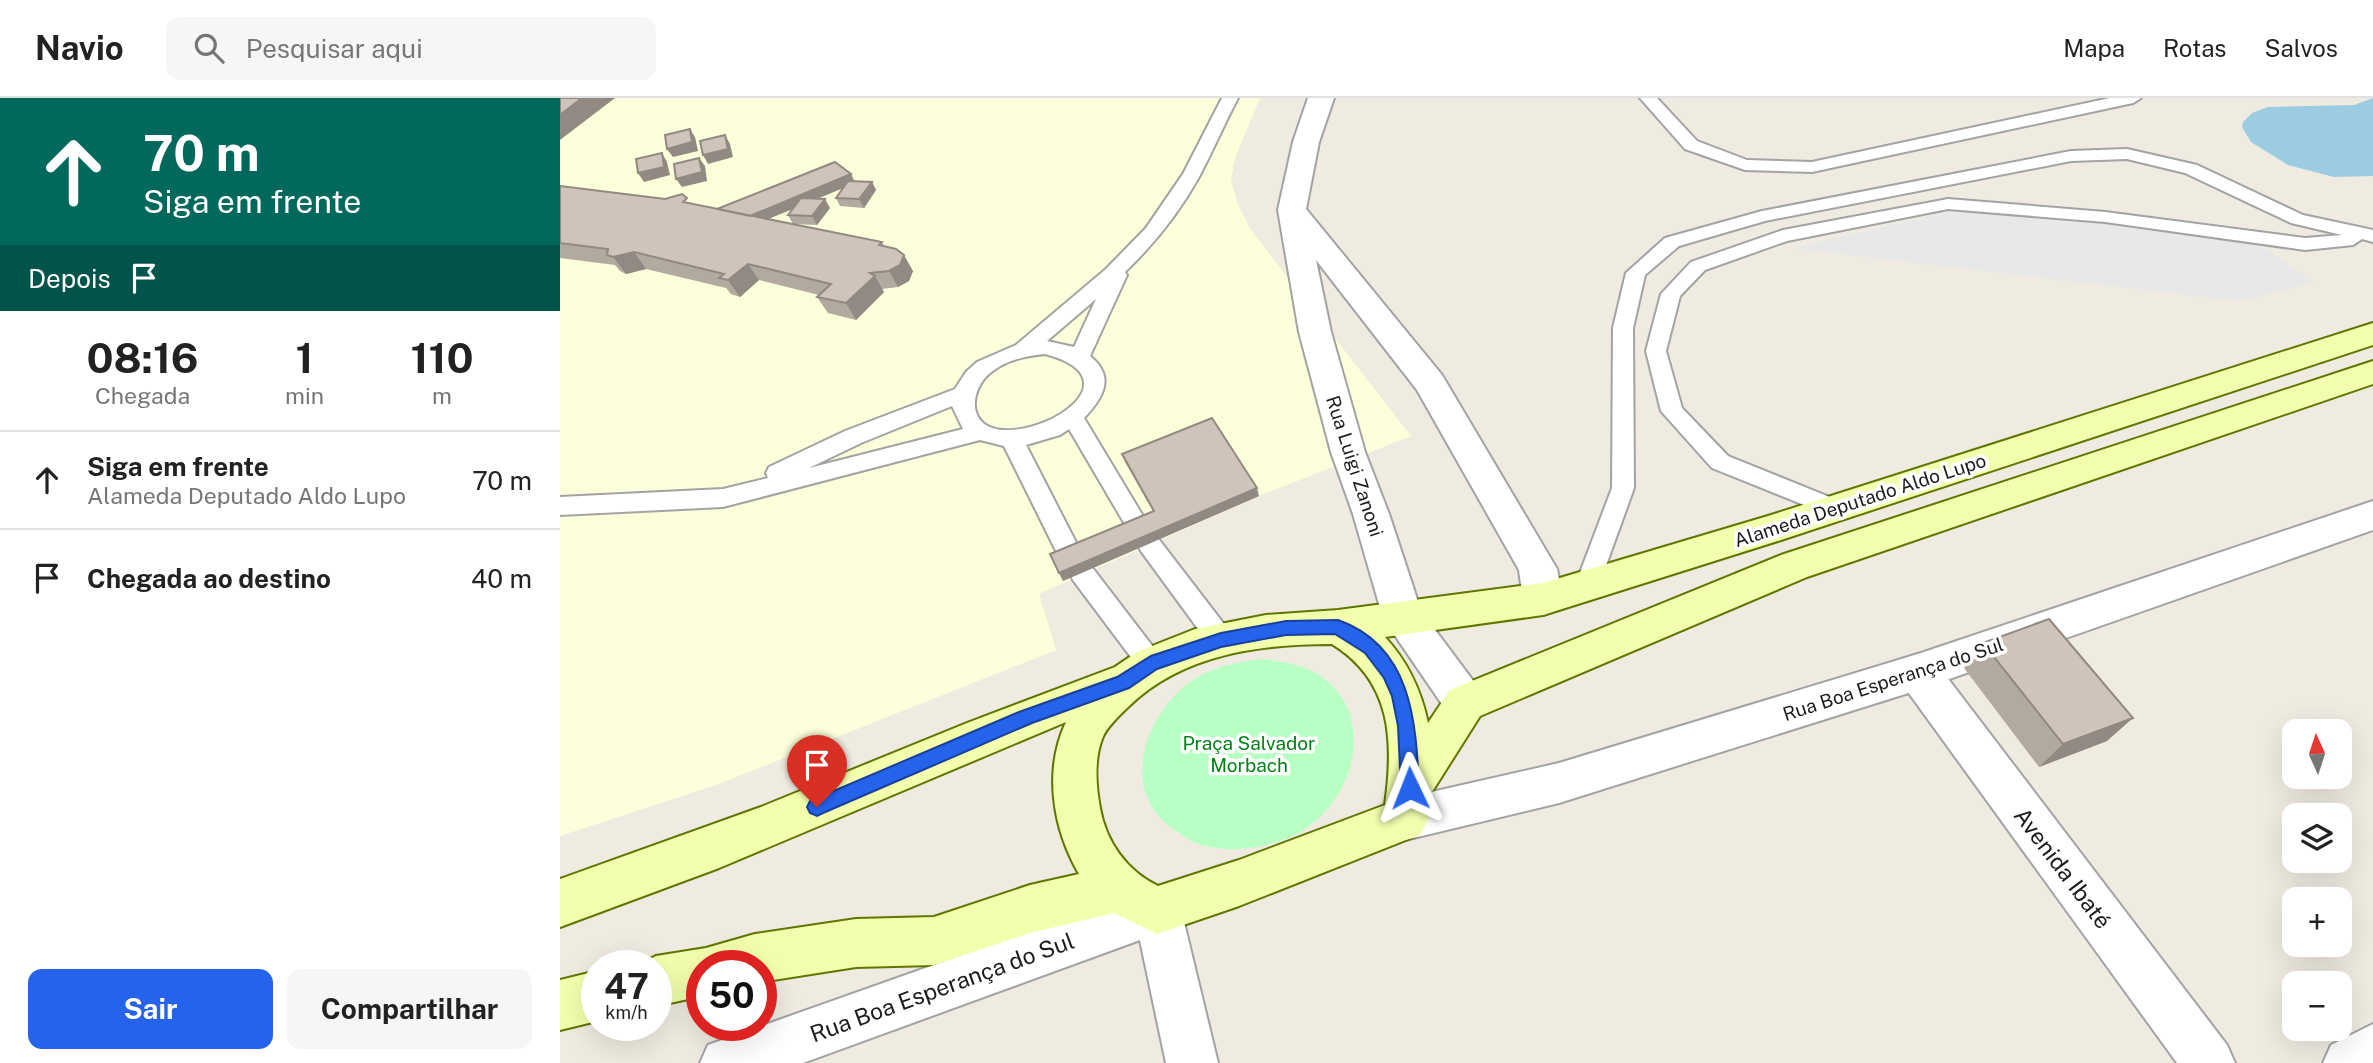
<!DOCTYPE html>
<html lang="pt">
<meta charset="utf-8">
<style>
:root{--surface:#fff;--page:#f6f6f6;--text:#222;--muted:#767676;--line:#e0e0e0;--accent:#2563eb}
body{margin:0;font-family:"Public Sans",sans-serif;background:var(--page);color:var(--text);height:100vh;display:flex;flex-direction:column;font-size:26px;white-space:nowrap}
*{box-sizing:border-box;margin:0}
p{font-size:23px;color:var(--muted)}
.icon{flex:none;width:38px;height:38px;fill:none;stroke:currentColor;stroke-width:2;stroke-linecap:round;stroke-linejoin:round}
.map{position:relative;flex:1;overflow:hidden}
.side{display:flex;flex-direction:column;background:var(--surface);width:560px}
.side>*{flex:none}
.hud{background:#00695c;color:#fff;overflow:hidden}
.needle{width:46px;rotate:357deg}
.controls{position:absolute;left:1722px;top:621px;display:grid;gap:14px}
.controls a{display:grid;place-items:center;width:70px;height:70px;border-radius:14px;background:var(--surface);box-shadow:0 7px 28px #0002;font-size:35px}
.speed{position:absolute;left:21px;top:852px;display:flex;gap:14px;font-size:35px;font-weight:700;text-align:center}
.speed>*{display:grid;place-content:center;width:91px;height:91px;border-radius:50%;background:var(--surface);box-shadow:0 7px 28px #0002;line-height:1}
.speed small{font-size:18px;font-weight:400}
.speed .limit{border:10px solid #d22;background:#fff;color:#111}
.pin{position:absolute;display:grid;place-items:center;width:60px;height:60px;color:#fff;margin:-72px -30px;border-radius:50% 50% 50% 0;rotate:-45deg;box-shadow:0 0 7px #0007}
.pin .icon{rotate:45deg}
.me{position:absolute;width:77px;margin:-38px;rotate:358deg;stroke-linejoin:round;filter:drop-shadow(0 0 5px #0008)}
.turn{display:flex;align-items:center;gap:24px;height:147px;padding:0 28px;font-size:32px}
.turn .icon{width:91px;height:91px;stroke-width:2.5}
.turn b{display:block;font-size:49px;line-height:60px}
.then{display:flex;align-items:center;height:66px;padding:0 28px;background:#0003;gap:14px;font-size:26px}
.eta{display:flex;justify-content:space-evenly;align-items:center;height:119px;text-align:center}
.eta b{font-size:42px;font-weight:700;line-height:49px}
.button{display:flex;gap:14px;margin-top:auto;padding:14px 28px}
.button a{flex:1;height:80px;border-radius:14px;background:var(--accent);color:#fff;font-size:28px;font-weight:700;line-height:80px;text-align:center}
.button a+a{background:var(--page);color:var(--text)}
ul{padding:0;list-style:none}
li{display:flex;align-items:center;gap:21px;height:98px;padding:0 28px;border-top:2px solid var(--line)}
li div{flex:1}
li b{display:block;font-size:26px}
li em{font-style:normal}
header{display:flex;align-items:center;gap:42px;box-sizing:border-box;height:98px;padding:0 35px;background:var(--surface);border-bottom:2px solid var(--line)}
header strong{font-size:33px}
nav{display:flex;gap:38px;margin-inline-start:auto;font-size:24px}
.search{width:490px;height:63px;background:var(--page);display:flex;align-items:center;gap:18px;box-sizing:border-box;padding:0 24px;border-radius:14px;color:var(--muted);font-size:26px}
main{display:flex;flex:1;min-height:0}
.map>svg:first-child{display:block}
.education{fill:#fcffd9}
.park{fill:#b7ffc3}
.parking{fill:#e8e8e8}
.water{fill:#9ccce1}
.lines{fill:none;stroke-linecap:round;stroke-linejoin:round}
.service-casing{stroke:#a3a3a3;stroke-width:4}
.minor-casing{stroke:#a3a3a3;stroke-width:4}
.tertiary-casing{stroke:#a3a3a3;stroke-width:4}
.secondary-casing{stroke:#5f7600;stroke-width:4}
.service{fill:#fff;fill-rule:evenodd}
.minor{fill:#fff;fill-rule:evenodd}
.tertiary{fill:#fff;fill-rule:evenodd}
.secondary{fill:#f4ffae;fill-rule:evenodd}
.wall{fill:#b2a99f}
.shaded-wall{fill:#918982}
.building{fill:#cfc4b9;stroke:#918982;stroke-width:2}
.route{fill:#2563eb;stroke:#184099;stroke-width:2}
.labels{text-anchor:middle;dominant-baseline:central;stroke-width:7;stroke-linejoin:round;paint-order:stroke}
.street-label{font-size:19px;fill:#1c1c1c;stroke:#fff}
.park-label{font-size:19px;fill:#018316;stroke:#fff}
.near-street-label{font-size:23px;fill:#1c1c1c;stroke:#fff}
</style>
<header>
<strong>Navio</strong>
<div class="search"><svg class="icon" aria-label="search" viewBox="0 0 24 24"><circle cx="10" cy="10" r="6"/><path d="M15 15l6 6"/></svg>Pesquisar aqui</div>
<nav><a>Mapa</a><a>Rotas</a><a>Salvos</a></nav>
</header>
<main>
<section class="side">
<div class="hud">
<div class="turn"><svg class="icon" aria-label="ahead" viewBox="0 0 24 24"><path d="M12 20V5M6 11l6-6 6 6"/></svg><div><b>70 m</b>Siga em frente</div></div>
<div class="then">Depois<svg class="icon" aria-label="arrive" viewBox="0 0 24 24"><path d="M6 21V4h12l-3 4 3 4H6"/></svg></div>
</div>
<div class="eta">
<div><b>08:16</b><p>Chegada</p></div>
<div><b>1</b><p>min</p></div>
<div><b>110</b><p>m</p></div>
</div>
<ul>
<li><svg class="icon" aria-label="ahead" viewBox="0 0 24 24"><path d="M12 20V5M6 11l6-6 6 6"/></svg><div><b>Siga em frente</b><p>Alameda Deputado Aldo Lupo</p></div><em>70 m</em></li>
<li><svg class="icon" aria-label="arrive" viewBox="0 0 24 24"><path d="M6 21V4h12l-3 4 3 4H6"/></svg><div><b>Chegada ao destino</b></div><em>40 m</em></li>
</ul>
<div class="button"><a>Sair</a><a>Compartilhar</a></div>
</section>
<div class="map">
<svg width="1813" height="965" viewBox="0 0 1813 965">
<rect width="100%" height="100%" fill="#efebe0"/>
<path class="education" d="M0,0H700L675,60L671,83L678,107L691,132L851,338L699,398L479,496L496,552L159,686L0,738Z"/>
<path class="park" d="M701,561C720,563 740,566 757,576C819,613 796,703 740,734C721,745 701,749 679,751C662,752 638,749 623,738C617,733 608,728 602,722C559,677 593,604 640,578C659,567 680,564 701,561Z"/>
<path class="parking" d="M1401,111L1692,141L1753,184L1679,203L1232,150Z"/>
<path class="water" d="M1813,0V78L1774,79L1728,67L1691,44L1682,29L1683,24L1692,15L1708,9L1794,7Z"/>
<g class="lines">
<g class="service-casing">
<path id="service" d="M662,0H678C664,26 653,53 639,79C619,115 594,146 565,174L567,177L530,258C556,279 543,300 524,320L586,423L590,429L586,435L578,438L570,435L509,331L500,337L466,347L523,458L520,465L511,468L502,465L444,348L420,342L163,409L0,417V399L163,391L208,380L206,375L209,369L285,333L395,291L406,274L417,264L456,247L546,171L586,130L623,76ZM536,201L514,249L487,243ZM485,256C572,279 494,335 443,332C408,330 408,294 430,275C446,262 465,258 485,256ZM392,308L403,331L249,370L301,345Z
M1080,0H1097L1137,43L1187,62L1252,64L1550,0H1581L1573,5L1252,74L1185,72L1125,51Z
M1567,51L1637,67L1743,117L1813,132V144L1802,141L1793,147L1745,152L1545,124L1388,111L1227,143L1145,172L1120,198L1106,253L1122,310L1168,358L1282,404L1286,410L1282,416L1274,419L1152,370L1101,313L1086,253L1101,196L1131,164L1223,132L1388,101L1545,114L1745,140L1782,137L1731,125L1625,75L1567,61L1511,63L1205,123L1119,148L1085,177L1073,230L1074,390L1036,495L1027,498L1018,495L1015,488L1052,390L1053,230L1066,175L1105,140L1202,113L1511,53Z
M589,437L597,439L670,534L674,542L670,550L661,553L652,550L581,453L577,446L581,439Z
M522,465L531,468L600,558L604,566L600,574L591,577L582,574L513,482L510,475L513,468Z"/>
</g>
<g class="minor-casing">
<path id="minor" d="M748,0H774L759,44L746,111L882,277L997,471L1003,501L997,512L983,517L969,512L963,501L959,472L857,292L756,162L771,234L805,354L829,416L861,513L920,592L926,605L920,618L905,623L890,618L823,520L793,416L771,354L739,234L718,112L733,44Z
M1813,403V432L1358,592L999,705L845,742L829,736L822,721L829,706L845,700L999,665L1358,556Z
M597,788L614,795L621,812L658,965H606L580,842L243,965H140L148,947Z
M1813,926V965H1763L1771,947Z"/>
</g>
<g class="tertiary-casing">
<path id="tertiary" d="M1358,556L1373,561L1667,947L1675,965H1617L1343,587L1337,574L1343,561Z"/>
</g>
<g class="secondary-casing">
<path id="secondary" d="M1813,225V247L1221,442L983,517L825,539C848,564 861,592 868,625L890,592L1221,457L1813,263V286L1247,479L920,618L870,697L868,721L861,736L679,808L597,836L554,815L470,835L374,867L296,869L201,884V868H142V898L96,908V868H77L96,858L146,850L195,836L296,821L374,819L470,787L519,776C493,731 483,673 506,624L159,770L0,829V781L201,709L407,625L555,569L577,554L635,531L706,517L778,512L983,485L1208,418ZM772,546C832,583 834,643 825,707L679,762L598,788C567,773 546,744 540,710C536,689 534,662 542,641C546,629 560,617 569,608C623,556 699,546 772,546Z
M37,873V923L0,932V882Z"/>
</g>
<use href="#service" class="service"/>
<use href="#minor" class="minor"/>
<use href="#tertiary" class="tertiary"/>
<use href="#secondary" class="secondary"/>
</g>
<path class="wall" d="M291,76L294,83L312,84L316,92L304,110L280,108L276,100L283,90L257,101L270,110L257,127L233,126L228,117L233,111L208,121L322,144L324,148L353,173L349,183L338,189L322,191L324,194L296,222L268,215L257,199L259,197L199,182L180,199L171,196L166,190L86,171L66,176L60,173L55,167L0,160V88L131,106L157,111Z
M562,356L699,398L503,483L593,413L565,364Z
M1423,545L1547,643L1479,669L1404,570Z"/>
<path class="shaded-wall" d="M22,0H55L0,42V17Z
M130,31L135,39L138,53L113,59L107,51Z
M165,37L170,46L173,59L148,66L143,57Z
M102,55L107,64L110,77L84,84L78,75Z
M139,60L145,68L147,83L122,89L116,81Z
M291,76L295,85L184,131L179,122Z
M312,84L316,92L304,110L299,101Z
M265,101L270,110L257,127L252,118Z
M74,154L86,171L66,176L53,159Z
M344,157L353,173L349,183L338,189L329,173Z
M188,166L199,182L180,199L168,182Z
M315,178L324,194L296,222L286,205Z
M697,390L699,398L503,483L499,475Z
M1573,620L1547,643L1479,669L1503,646Z"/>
<path class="building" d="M0,0H22L0,17Z
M130,31L132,44L107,51L105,37Z
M165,37L168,51L143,57L140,43Z
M102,55L104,69L78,75L76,61Z
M139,60L142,74L116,81L114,66Z
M275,64L291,76L190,118L157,111Z
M288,83L312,84L299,101L276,100Z
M0,88L105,101L122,96L127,100L123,104L322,144L319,147L336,151L344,157L340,167L329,173L310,175L315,178L286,205L257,199L271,186L188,166L168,182L159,180L164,176L74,154L53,159L47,157L48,151L0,145Z
M241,100L265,101L252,118L228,117Z
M652,320L697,390L499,475L490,456L594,413L562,356Z
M1489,521L1573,620L1503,646L1423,545Z"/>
<path class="route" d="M778,522C852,548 856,624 859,690L857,696L850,698L844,696L841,690L838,628L832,598L824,580L805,555L775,536L726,537L661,549L597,571L569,590L472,625L263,715L257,718L250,715L247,709L250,703L459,614L557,579L591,558L661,535L726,523Z"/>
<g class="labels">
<g class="street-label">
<text transform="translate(795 368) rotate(72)">Rua Luigi Zanoni</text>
<text transform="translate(1300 402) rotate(-18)">Alameda Deputado Aldo Lupo</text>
<text transform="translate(1333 581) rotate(-18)">Rua Boa Esperança do Sul</text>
</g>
<g class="park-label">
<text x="689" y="645">Praça Salvador<tspan x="689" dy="22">Morbach</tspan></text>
</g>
<g class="near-street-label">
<text transform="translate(1503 770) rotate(53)">Avenida Ibaté</text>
<text transform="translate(382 889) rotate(-20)">Rua Boa Esperança do Sul</text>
</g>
</g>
</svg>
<div class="controls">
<a><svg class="needle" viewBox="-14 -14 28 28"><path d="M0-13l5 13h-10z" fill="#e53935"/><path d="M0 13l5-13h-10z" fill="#767676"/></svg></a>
<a><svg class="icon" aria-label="layers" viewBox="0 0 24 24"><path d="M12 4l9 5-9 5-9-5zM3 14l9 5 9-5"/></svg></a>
<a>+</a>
<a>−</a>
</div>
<div class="speed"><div>47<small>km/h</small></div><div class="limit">50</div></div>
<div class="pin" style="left:257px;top:709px;background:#d93025"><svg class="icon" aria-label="arrive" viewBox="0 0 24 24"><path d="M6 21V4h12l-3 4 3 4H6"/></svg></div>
<svg class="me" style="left:850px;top:690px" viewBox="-20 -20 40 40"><path d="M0-17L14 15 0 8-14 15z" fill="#2563eb" stroke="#fff" stroke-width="4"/></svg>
</div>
</main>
